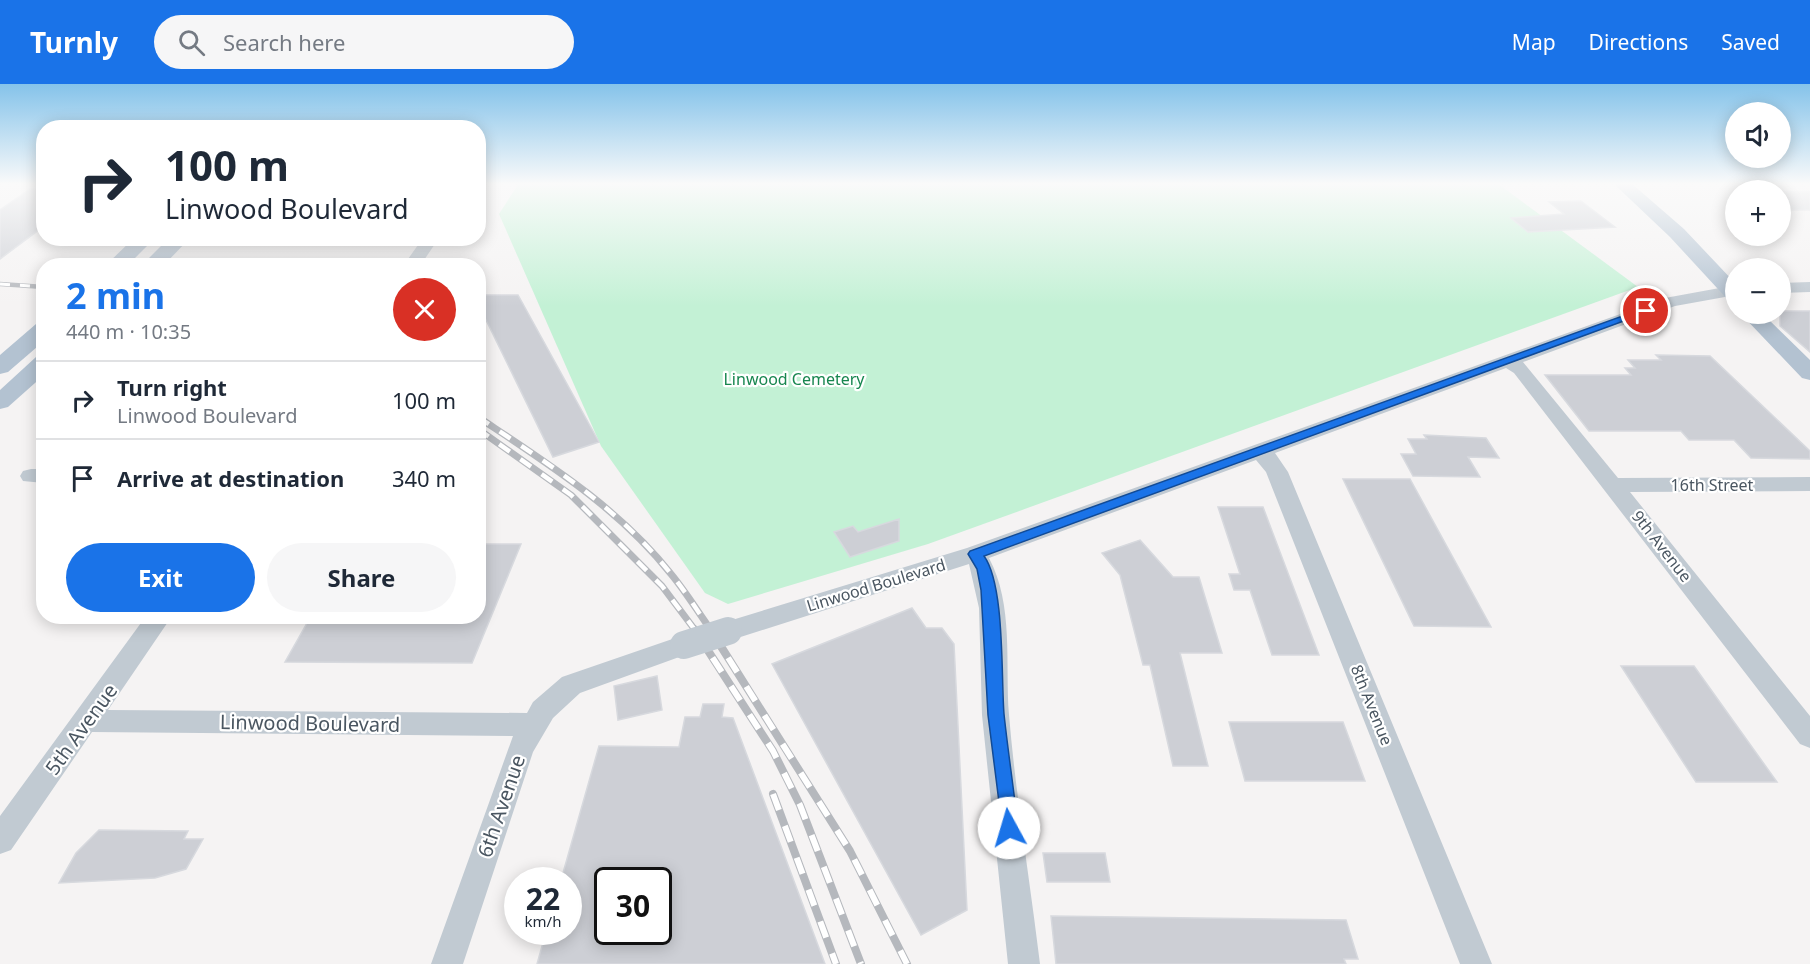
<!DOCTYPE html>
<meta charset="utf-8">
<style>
:root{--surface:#fff;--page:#f6f6f7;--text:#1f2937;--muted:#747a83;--line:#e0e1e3;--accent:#1a73e8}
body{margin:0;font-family:"Noto Sans",sans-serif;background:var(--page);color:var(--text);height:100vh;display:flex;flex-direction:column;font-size:22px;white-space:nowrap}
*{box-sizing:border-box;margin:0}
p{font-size:20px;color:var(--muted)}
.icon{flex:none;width:33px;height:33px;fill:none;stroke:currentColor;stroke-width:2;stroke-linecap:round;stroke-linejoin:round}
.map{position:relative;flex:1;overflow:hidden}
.drawer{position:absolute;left:36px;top:174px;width:450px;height:366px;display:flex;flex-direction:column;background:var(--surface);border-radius:24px;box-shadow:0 3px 15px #0003}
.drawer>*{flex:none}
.top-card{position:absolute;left:36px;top:36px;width:450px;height:126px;border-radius:24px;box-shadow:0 3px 15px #0003;background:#fff;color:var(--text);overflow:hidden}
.fabs{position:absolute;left:1725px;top:18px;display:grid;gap:12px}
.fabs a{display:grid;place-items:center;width:66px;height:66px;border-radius:50%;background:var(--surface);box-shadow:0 3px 15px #0003;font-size:30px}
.speed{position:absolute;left:504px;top:783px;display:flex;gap:12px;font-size:30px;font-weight:700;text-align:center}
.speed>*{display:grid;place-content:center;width:78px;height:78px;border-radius:50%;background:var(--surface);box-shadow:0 3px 15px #0003;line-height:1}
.speed small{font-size:15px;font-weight:400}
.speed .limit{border:3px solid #111;border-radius:9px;background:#fff;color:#111}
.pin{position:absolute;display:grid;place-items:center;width:51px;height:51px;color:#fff;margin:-26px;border:3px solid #fff;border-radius:50%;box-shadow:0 2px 6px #0007}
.me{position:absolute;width:66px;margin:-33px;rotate:354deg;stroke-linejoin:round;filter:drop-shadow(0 0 4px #0008)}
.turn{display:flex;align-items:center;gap:21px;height:126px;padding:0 30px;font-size:27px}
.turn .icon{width:78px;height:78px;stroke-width:2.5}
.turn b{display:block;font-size:42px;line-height:51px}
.round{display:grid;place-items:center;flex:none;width:63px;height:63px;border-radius:32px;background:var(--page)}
.overview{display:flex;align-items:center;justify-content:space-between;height:102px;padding:0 30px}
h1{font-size:36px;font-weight:700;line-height:45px;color:var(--accent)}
.button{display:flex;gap:12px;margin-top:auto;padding:12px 30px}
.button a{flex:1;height:69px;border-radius:36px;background:var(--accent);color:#fff;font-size:24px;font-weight:700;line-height:69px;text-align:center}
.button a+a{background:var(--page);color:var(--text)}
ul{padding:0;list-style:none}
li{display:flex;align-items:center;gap:18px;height:78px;padding:0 30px;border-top:2px solid var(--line)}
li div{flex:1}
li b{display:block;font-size:22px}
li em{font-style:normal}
header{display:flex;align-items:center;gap:36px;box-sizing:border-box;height:84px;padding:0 30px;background:var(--accent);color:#fff}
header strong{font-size:28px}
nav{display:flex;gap:33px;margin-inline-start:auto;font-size:21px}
.search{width:420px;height:54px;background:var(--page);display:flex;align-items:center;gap:15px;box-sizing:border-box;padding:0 21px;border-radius:33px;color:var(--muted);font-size:22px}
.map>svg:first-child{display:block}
.green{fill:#c3f1d5}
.building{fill:#cdcfd5;stroke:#d7d9de;stroke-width:1.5;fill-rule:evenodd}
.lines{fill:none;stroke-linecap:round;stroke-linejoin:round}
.minor{fill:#c1cad2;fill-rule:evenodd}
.major{fill:#b3c2d1;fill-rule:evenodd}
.rail-far2-casing{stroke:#b5b8bd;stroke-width:4.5}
.rail-far1-casing{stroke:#b5b8bd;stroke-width:7}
.rail-casing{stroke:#b5b8bd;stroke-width:8}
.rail-far2{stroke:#fff;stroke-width:3;stroke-dasharray:10;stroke-linecap:butt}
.rail-far1{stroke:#fff;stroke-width:4.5;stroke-dasharray:13;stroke-linecap:butt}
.rail{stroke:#fff;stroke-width:6;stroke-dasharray:17;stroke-linecap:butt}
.minor-bridge{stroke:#c1cad2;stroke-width:28}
.route{fill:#1a73e8;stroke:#114b97;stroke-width:1.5}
.labels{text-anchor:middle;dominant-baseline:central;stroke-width:4.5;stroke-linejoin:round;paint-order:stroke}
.park-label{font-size:16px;fill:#17864f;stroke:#fff}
.street-label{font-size:16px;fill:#4a5661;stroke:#fff}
.near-street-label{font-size:20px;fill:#4a5661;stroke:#fff}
</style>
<header>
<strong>Turnly</strong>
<div class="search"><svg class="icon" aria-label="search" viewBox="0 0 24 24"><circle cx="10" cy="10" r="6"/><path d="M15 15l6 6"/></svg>Search here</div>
<nav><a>Map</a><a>Directions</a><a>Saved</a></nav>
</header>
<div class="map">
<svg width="1810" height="880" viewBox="0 0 1810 880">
<rect width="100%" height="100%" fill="#f5f3f3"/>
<path class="green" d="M519,99H1497L1638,203L928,460L728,520L705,509L601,362L499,130Z"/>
<path class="building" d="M30,105H44V142L0,175V126Z
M1780,108H1810V126H1780Z
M1581,117L1615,143L1528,148L1511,134L1564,130L1549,118Z
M478,211H518L599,358L553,373L485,234H478Z
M1780,227H1810V268L1780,242Z
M1656,271L1710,272L1810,367V375L1751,374L1734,356H1689L1681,347H1589L1545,291H1631L1625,284H1635L1628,276H1661Z
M1424,351L1486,354L1499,374L1468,373L1480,393L1413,392L1401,370H1416L1408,355H1427Z
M1343,395H1410L1491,543L1414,542Z
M1218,423H1263L1319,571H1272L1250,506H1234L1229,490H1240Z
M899,435V457L850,473L834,448L853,442L858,448Z
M1140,456L1173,493H1199L1222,569H1180L1208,682H1173L1150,581H1143L1120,491L1102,469Z
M478,460H521L472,579L285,578L311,532H478Z
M912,524L926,544H942L954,560L967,826L921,851L772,580Z
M1621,582H1694L1777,698H1696Z
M657,592L662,626L618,636L614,602Z
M703,620H724L722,633L733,634L825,880H537L546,848H568V796H561L599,662L679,663L685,633H700ZM608,796H658V848H608Z
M1229,638H1343L1365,697H1245Z
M99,746L188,747L184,755H203L186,785L155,794L59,799L76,769Z
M1043,769H1105L1110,798H1047Z
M1051,832L1346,836L1358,875H1344L1346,880H1056Z"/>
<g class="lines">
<path class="minor" d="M423,154H439L420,182H403Z
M1810,198V208L1780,209V199Z
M1736,201V211L1675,222L1523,278L1618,394L1810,393V407L1630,408L1810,632V664L1800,660L1514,289L1506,284L1275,369L1288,388L1492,880H1460L1266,388L1256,376L989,474C1014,521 1005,580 1009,631C1016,714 1030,797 1040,880H1008L982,631L979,524L969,480L728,557L719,554L715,547L719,540L967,464L1665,214Z
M31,385H44V399L23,397L20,392L23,387Z
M146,532H172L108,626L527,629L533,618L562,593L684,551L693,554L697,561L693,568L580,609L553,634L533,668L463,880H431L513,652L92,648L11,766L0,770V732Z"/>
<path class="major" d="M1613,99H1631L1684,145L1736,200V219L1729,217L1670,153Z
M134,154H155L127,182H105Z
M169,154H190L163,182H141Z
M1741,230H1763L1810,276V296L1802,294Z
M44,239V257L8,288L0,290V271L36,240Z
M44,271V291L8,323L0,325V306L36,273Z"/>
<g class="rail-far2-casing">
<path id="rail-far2" d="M0,200L44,203"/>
</g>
<g class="rail-far1-casing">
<path id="rail-far1" d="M478,333C547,379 619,424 671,490C686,508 698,528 711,546
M478,345L571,411L662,502L695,546"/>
</g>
<g class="rail-casing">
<path id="rail" d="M694,545L773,667L800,721L861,880
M710,545L850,767L907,880
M773,710L836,880"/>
</g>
<use href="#rail-far2" class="rail-far2"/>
<use href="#rail-far1" class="rail-far1"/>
<use href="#rail" class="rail"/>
<path class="minor-bridge" d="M684,561L728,547"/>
</g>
<linearGradient id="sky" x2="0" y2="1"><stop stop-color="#85c3ea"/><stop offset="0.45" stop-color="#fafafa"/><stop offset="1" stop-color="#fafafa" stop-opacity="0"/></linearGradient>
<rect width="1810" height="222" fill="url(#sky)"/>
<path class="route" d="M1642,225L1651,227L984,472C1005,501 1001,592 1004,630C1008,668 1014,706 1018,744L1015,750L1009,752L1003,750L988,631L981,506L977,485L968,470L970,467Z"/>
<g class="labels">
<g class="park-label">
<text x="794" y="295">Linwood Cemetery</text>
</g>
<g class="street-label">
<text x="1712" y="401">16th Street</text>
<text transform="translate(1662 462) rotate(52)">9th Avenue</text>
<text transform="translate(876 501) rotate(-17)">Linwood Boulevard</text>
<text transform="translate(1372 621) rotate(68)">8th Avenue</text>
</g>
<g class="near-street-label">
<text transform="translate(310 639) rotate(1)">Linwood Boulevard</text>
<text transform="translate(81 645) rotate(-54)">5th Avenue</text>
<text transform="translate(501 722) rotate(-71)">6th Avenue</text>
</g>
</g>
</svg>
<div class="fabs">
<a><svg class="icon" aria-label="sound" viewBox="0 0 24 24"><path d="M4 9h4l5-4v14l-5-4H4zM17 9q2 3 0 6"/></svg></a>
<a>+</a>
<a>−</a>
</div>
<div class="speed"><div>22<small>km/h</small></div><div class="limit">30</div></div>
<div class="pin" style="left:1646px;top:227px;background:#d93025"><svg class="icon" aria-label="arrive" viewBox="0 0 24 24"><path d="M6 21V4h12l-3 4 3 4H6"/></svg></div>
<svg class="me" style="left:1009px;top:744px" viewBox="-20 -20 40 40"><circle r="19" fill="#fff"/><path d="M0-13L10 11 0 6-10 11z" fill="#1a73e8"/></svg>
<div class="top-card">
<div class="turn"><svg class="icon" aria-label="right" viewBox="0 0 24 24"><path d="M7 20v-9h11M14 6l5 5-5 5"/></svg><div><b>100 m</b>Linwood Boulevard</div></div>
</div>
<section class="drawer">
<div class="overview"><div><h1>2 min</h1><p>440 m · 10:35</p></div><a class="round" style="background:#d93025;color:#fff"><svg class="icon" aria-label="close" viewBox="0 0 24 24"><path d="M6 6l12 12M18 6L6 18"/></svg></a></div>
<ul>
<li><svg class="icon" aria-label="right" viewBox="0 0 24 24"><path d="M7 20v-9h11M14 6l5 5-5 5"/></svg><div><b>Turn right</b><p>Linwood Boulevard</p></div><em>100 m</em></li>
<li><svg class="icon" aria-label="arrive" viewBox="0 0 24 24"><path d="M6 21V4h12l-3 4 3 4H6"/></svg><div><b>Arrive at destination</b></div><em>340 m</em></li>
</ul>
<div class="button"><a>Exit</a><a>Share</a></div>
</section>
</div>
